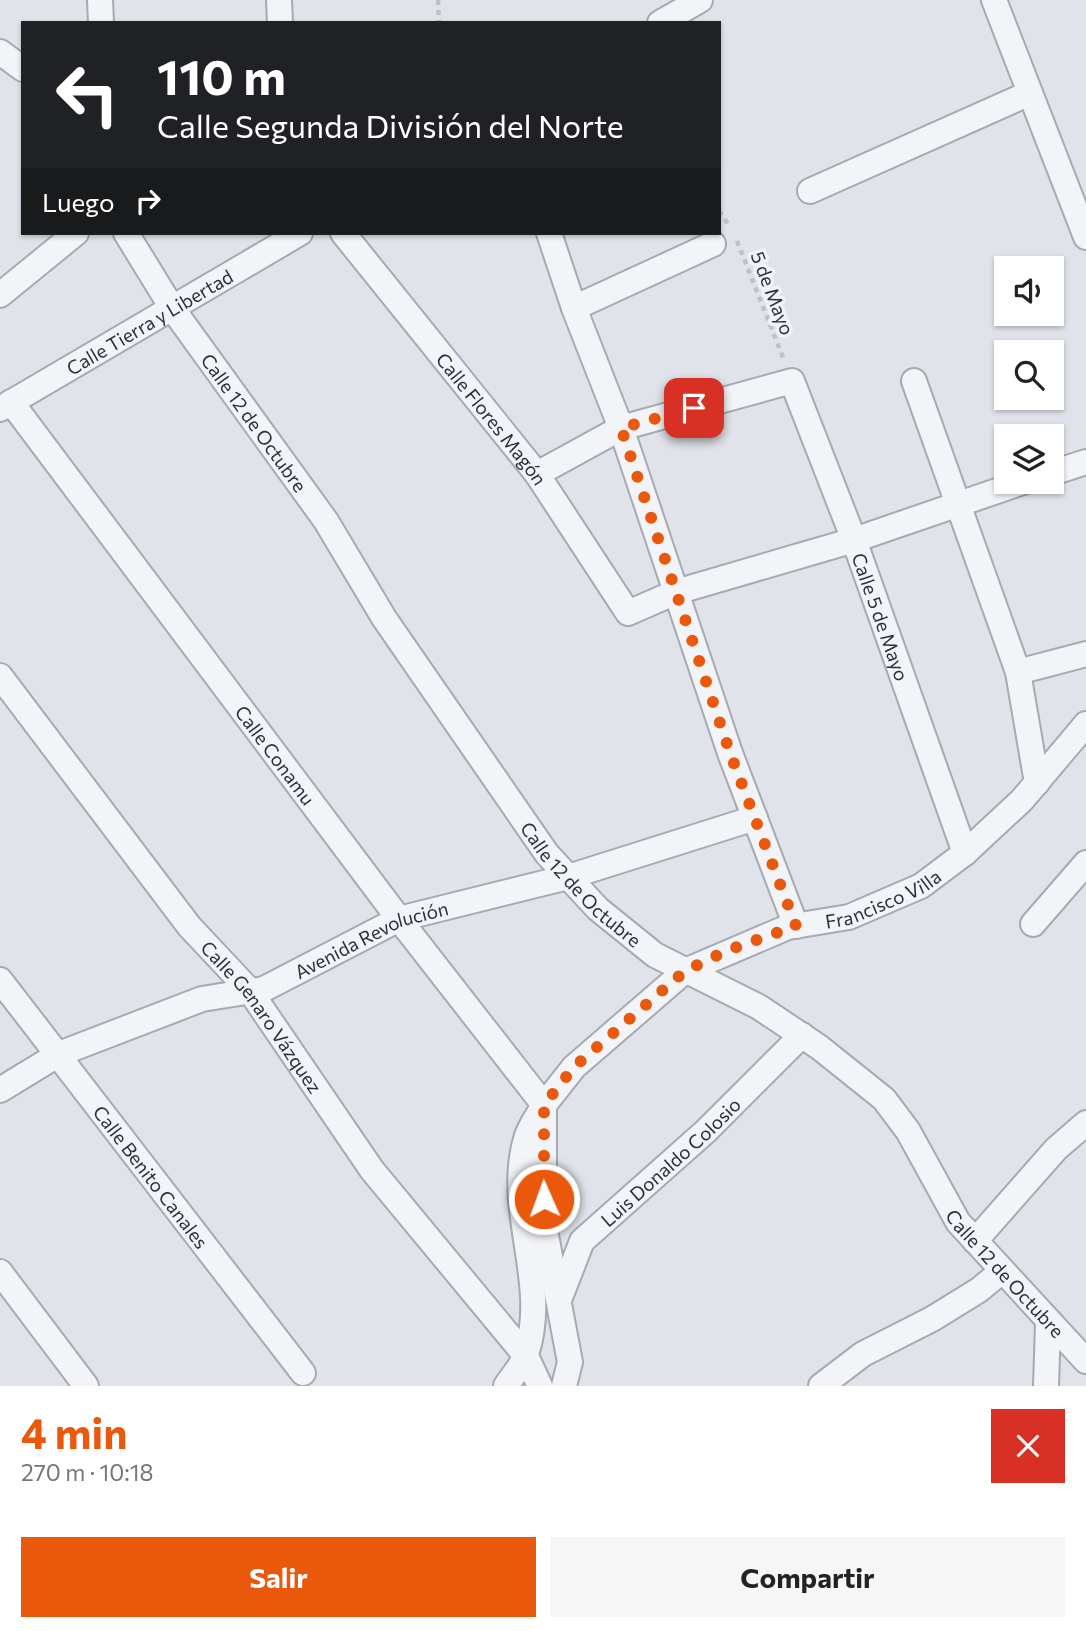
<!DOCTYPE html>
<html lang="es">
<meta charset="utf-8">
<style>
:root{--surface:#fff;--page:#f6f6f6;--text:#222;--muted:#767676;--accent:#ea580c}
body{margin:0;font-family:Commissioner,sans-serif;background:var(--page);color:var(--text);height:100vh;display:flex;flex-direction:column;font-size:26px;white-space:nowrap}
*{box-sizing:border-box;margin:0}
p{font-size:23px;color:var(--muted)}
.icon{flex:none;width:38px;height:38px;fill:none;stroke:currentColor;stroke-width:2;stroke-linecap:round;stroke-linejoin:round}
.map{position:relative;height:1386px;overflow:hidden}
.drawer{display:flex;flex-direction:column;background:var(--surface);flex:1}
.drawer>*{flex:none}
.hud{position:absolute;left:21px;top:21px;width:700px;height:214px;border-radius:0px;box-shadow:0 2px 5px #0004;background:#202124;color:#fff;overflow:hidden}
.fabs{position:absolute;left:994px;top:256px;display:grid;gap:14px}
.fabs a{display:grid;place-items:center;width:70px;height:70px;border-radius:0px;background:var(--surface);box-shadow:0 2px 5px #0004;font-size:35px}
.pin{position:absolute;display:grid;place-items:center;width:60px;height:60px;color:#fff;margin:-30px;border-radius:14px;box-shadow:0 4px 10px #0006}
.me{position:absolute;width:77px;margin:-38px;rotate:358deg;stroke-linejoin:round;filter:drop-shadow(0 0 5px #0008)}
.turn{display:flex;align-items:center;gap:24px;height:147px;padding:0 21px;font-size:32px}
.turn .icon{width:91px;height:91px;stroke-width:2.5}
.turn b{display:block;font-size:49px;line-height:60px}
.then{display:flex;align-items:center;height:66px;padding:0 21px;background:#0003;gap:14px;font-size:26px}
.round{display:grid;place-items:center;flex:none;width:74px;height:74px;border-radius:0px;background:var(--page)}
.headline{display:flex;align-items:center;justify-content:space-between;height:119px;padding:0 21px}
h1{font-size:42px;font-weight:700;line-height:52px;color:var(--accent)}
.primary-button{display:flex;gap:14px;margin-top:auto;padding:14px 21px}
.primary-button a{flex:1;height:80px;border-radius:0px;background:var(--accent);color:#fff;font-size:28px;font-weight:700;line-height:80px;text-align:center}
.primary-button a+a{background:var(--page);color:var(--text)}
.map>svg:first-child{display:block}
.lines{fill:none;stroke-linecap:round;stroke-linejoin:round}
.minor-casing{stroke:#a5aab3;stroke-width:28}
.path{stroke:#bec1c7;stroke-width:4.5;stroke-dasharray:5 5;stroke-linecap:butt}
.minor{stroke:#f3f4f7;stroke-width:24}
.route{stroke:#ea580c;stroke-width:12;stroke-dasharray:0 21.6}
.labels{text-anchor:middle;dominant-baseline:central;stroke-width:7;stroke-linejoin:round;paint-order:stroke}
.street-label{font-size:19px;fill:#29313f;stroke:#eff2f6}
</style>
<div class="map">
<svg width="1086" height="1386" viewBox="0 0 1086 1386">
<rect width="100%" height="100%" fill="#e0e3e9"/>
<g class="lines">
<g class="minor-casing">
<g id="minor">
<path d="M100,0L101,23"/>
<path d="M279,0L280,23"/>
<path d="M994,0L1086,237"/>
<path d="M660,23L700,0"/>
<path d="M0,52L23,69"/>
<path d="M810,191L1030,93"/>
<path id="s1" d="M126,233L172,308L326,521L384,618L547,854L598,909L655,955L759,1007L819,1047L884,1099L908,1131L958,1222L1086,1361"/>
<path id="s2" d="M343,233L537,474L628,613L676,592L854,540L1026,481"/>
<path d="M549,233L574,308L621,428L730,753L796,926"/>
<path d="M0,295L76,233"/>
<path d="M574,308L713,244"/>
<path d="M914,381L1018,672L1037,783"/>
<path id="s3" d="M11,402L399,919L544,1105C538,1116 529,1127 526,1139C505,1210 550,1284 526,1354C523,1365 512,1376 506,1386"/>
<path id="s4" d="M0,409L300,233"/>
<path d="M1052,473L1086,462"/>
<path id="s5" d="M537,474L621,428L792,381L854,540L965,853"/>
<path d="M1018,672L1086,654"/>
<path id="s6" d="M0,676L189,926L250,991L372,1170L526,1356L540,1386"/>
<path d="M1033,924L1086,863"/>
<path id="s7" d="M0,980L303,1373"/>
<path id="s8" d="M0,1090L59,1054L202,999L264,989L399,919L568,877L755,818"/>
<path d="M975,1241L1056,1149L1086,1123"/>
<path d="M0,1272L86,1386"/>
<path id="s9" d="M559,1300L582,1241L706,1131L802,1035"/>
<path id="s10" d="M564,1386L570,1362L544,1225V1105L574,1067L685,971L788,927L849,917L921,886L965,853L1022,800L1086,724"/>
<path d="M821,1386L863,1354L932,1319L979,1290L1002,1271"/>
<path d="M1046,1386L1048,1324"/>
</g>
</g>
<path class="path" d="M438,0L439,23
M719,211L730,227
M737,241L784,360"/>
<use href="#minor" class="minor"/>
</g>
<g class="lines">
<path class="route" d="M544,1199V1105L574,1067L685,971L726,951L796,926L730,753L621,428L694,408"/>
</g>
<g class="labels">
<g class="street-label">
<text transform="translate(773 293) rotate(69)">5 de Mayo</text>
<text stroke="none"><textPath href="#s4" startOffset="173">Calle Tierra y Libertad</textPath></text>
<text stroke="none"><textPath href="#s2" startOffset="238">Calle Flores Magón</textPath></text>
<text stroke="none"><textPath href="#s1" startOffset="229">Calle 12 de Octubre</textPath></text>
<text stroke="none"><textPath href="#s5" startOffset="525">Calle 5 de Mayo</textPath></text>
<text stroke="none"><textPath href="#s3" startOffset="441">Calle Conamu</textPath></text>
<text stroke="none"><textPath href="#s1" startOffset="796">Calle 12 de Octubre</textPath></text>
<text stroke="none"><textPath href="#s10" startOffset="691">Francisco Villa</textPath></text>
<text stroke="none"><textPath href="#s8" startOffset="404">Avenida Revolución</textPath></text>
<text stroke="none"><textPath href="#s6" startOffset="430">Calle Genaro Vázquez</textPath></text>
<text stroke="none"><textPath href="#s9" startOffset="182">Luis Donaldo Colosio</textPath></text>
<text stroke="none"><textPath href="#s7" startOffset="248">Calle Benito Canales</textPath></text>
<text stroke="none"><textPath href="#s1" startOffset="1384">Calle 12 de Octubre</textPath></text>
</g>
</g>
</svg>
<div class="fabs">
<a><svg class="icon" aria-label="sound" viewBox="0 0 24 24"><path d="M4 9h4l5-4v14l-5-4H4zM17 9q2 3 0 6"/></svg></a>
<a><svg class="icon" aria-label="search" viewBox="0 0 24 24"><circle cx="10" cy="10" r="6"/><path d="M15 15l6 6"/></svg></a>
<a><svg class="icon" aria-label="layers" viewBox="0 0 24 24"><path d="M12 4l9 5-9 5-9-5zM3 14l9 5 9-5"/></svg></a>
</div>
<div class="pin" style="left:694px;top:408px;background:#d93025"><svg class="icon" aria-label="arrive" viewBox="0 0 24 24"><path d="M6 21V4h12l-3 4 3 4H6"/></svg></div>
<svg class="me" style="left:544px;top:1199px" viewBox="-20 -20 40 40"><circle r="17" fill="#ea580c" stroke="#fff" stroke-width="3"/><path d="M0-11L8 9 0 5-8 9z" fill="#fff"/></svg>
<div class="hud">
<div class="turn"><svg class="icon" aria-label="left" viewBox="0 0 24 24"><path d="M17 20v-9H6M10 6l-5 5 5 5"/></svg><div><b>110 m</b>Calle Segunda División del Norte</div></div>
<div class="then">Luego<svg class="icon" aria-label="right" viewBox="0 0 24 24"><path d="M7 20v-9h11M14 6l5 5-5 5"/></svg></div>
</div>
</div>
<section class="drawer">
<div class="headline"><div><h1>4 min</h1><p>270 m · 10:18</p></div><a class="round" style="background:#d93025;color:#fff"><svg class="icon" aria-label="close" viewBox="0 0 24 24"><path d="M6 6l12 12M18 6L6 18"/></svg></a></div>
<div class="primary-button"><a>Salir</a><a>Compartir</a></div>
</section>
